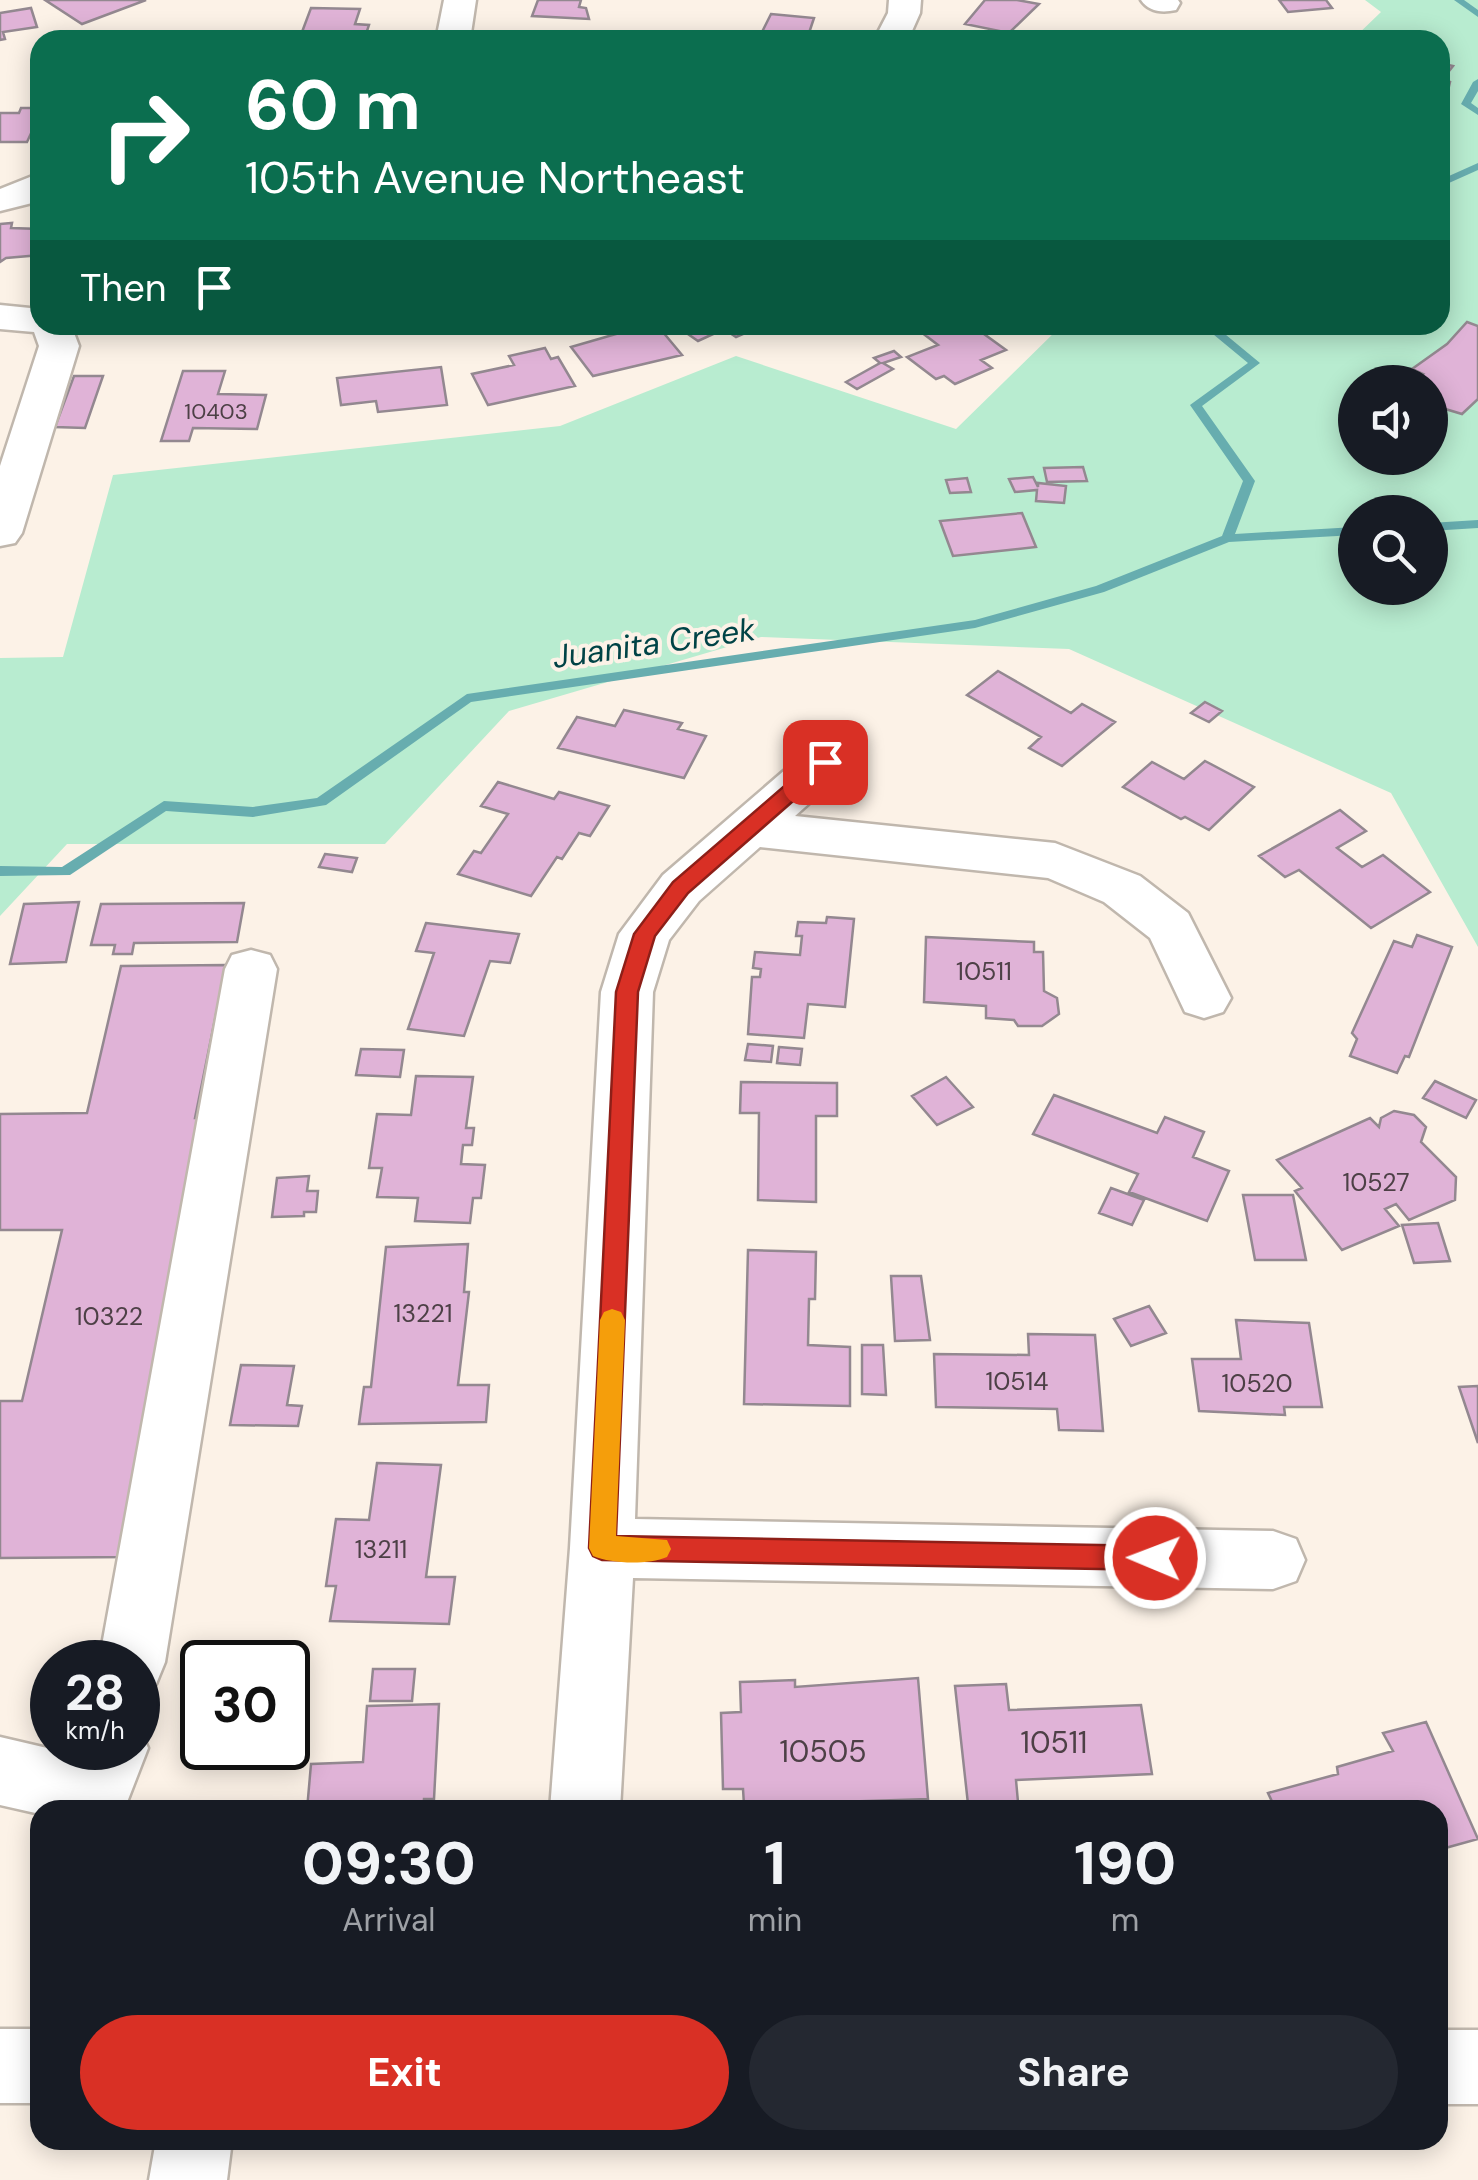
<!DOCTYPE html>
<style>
:root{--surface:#171b24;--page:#242831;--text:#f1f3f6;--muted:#9ea1a6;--accent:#d93025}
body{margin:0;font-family:"DM Sans",sans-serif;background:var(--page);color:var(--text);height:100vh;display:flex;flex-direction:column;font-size:38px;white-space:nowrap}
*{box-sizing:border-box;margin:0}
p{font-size:32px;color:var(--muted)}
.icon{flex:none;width:55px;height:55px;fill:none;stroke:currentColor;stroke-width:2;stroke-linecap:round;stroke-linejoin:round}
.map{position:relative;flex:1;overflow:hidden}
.sheet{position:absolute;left:30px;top:1800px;width:1418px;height:350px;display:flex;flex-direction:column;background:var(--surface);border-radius:30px;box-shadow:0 5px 25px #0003}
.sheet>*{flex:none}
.top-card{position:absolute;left:30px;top:30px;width:1420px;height:305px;border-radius:30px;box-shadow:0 5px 25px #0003;background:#0b6e4f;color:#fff;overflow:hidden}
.tools{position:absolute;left:1338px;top:365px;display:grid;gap:20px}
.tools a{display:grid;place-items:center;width:110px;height:110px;border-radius:50%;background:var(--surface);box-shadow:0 5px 25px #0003;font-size:50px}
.speed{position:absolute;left:30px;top:1640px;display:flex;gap:20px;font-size:50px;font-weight:700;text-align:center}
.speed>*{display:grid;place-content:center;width:130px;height:130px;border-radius:50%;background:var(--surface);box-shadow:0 5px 25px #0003;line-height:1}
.speed small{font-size:25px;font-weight:400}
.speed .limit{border:5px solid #111;border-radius:15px;background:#fff;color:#111}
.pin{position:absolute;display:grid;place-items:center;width:85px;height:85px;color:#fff;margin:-42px;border-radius:20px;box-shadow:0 5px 15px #0006}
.me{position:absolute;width:110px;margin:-55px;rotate:271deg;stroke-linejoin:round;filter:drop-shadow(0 0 8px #0008)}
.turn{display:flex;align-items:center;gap:35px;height:210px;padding:0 50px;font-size:45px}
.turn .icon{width:130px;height:130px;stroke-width:2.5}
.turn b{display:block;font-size:70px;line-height:85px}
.then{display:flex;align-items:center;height:95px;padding:0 50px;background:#0003;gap:20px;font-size:38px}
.eta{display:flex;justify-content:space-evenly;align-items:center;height:170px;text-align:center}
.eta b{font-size:60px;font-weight:700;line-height:70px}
.button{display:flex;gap:20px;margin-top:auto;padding:20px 50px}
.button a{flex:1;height:115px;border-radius:60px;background:var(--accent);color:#fff;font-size:40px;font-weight:700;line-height:115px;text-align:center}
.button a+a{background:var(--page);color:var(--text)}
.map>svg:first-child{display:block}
.green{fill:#b8ecd0;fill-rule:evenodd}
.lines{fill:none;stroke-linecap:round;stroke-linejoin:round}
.stream{fill:#67adaf;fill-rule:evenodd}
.building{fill:#e0b3d7;stroke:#938890;stroke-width:2.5}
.minor-casing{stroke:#c0b7ad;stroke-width:5}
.major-casing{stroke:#c0b7ad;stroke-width:5}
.minor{fill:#fff;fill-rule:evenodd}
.major{fill:#fff;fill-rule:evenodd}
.route{fill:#d93025;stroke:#8d1f18;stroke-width:2.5}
.slow{fill:#f59e0b}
.labels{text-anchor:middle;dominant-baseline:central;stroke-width:8;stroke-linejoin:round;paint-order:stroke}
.far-number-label{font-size:22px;fill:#4d4046}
.number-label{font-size:25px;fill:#4d4046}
.near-number-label{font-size:30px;fill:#4d4046}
.water-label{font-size:32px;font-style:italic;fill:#004346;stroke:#fcf2e7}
</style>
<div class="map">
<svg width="1478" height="2180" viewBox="0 0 1478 2180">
<rect width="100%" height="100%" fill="#fcf2e7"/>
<path class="green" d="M1365,0H1478V947L1391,793L1069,649L761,637L509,711L385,844H67L0,916V658L63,657L113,475L560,426L736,356L956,429L1062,325H1440V40H1352L1381,12ZM1355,382H1430V458H1355ZM1355,512H1430V588H1355Z"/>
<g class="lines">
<path class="stream" d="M1454,0H1464L1478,10V17Z
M1478,79V91L1471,103L1478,108V115L1461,104L1473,82Z
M1478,163V170L1440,187V180Z
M1202,325H1214L1260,363L1202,406L1255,481L1235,534L1355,527V535L1229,542L1104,592L975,628L471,702L326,805L253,817L166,811L70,875L0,876V866L62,867L164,801L253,807L317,798L467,694L975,620L1096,586L1222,536L1243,481L1190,405L1248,363Z
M1478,520V528L1430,531V523Z"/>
</g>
<path class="building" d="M45,0H146L82,24Z
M538,0H581L579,7L586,8L589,19L532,16Z
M985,0H1017L1039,4L1009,33L965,24Z
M1279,0H1326L1332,8L1288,12Z
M31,8L37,27L3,32L5,39L0,40V13Z
M311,8L360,9L355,24L369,25L364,40H299Z
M771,14L814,18L809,33L821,34L819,40H758Z
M566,33L641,34L640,40H564Z
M1440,63L1453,66L1442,80L1450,82L1446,99L1440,98Z
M21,108H40V130L33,129L27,142H0V113H19Z
M12,223L11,228L40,229V255L6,258L0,262V224Z
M1467,322L1478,326V399L1462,414L1432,405L1430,382H1412L1423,374L1412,369L1447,344Z
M647,325H657L682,355L593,376L571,347Z
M675,325H764L736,337L724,329L698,341Z
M949,325L966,333L977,329L1006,350L981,360L992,368L955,384L944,376L936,379L907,357L938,345L925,335Z
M545,348L551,359L558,357L575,386L488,405L472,374L514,365L509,356Z
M894,351L901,357L883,363L893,369L857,389L846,382L880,363L874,358Z
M441,367L447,405L378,412L376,401L341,405L337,378Z
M183,371H225L218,394L266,395L257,429L193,428L189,441H161Z
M74,376H103L85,428L55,427Z
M1083,467L1087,481L1047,482L1044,468Z
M1033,477L1038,487V483L1066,486L1064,503L1036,501L1037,490L1015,492L1009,479Z
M967,478L971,492L950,493L946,480Z
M1022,513L1036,547L953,556L940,521Z
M998,671L1071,713L1082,704L1115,722L1062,766L1029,748L1041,737L967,695Z
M1205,702L1222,711L1209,722L1191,713Z
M624,710L682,723L678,729L706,736L684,778L558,748L577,717L615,726Z
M1205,761L1254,787L1209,830L1185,817L1181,819L1123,787L1152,762L1184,779Z
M498,782L554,799L559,792L609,806L590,836L579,833L562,859L557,857L531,896L458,874L474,851L481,853L508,814L481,806Z
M1340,810L1366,831L1337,848L1362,867L1383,855L1430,892L1371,928L1299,870L1285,877L1259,856Z
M325,854L357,858L352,872L319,867Z
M79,902L66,962L10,964L24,904Z
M244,903L237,942L134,943L132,954H113L115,945H91L101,904Z
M827,917L854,919L845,1007L808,1004L804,1038L748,1034L752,977H760L761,969L753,968L755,952L800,955L802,936H796L798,922L826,923Z
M426,923L519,934L510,963L490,961L464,1036L408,1029L434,953L416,951Z
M1417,935L1452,947L1409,1057L1405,1056L1397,1073L1350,1056L1357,1039L1352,1033L1394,941L1412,947Z
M926,937L1034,942V952H1043L1044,991L1057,998L1059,1014L1042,1026H1018L1014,1020L986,1018V1006L924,1002Z
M226,965L195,1118H207L130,1557L0,1558V1401H22L62,1230H0V1114L87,1113L121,966Z
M748,1044L773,1046L771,1062L745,1060Z
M779,1047L802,1049L800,1065L777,1063Z
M361,1049L404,1050L400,1077L356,1075Z
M416,1076L473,1077L466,1128H474L472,1145H463L461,1164L485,1165L481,1198H473L470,1223L415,1221L418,1198L377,1197L382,1168H369L377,1114L411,1115Z
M946,1077L973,1107L937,1125L912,1096Z
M1435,1081L1476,1100L1466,1118L1423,1098Z
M741,1082L837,1083V1116H816V1202L758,1200L759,1113H740Z
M1054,1095L1157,1133L1165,1117L1204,1132L1193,1157L1229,1171L1207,1221L1129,1192L1138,1174L1033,1134Z
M1394,1111L1414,1115L1426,1127L1421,1142L1456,1177L1455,1200L1409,1220L1396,1204L1385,1209L1399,1226L1342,1250L1295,1191L1302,1188L1277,1160L1370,1118L1379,1127L1381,1118Z
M309,1176L307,1191H318L316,1212H304V1216L272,1217L277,1178Z
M1111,1188L1144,1200L1132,1225L1099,1213Z
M1243,1195H1293L1306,1260H1255Z
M1438,1223L1450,1261L1414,1263L1402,1225Z
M468,1244L464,1292H469L458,1385H489L486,1422L359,1424L364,1387H371L386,1247Z
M748,1250L816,1252L815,1299H809L808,1345L850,1347V1406L744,1404Z
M891,1276H921L930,1340L895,1341Z
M1149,1306L1166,1333L1131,1346L1114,1319Z
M1236,1320L1309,1323L1322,1407H1284L1285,1415L1199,1411L1192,1359H1241Z
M1028,1334L1095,1335L1103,1431L1059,1430L1057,1409L936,1407L934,1354L1029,1355Z
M862,1345H883L886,1395L862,1394Z
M241,1365L294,1366L287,1405L302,1406L298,1426L230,1425Z
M1478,1386V1443L1459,1387Z
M377,1463L441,1465L426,1577H455L449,1624L330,1621L336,1586H326L336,1519L369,1520Z
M373,1669H415L412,1701H370Z
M918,1678L928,1799L744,1805L743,1789H723L721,1713L741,1712L740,1682L795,1680V1687Z
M1006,1684L1009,1710L1141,1705L1152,1774L1016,1780L1018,1802L968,1804L955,1686Z
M439,1704L434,1799H424L423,1810H307L311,1764L363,1762L367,1706Z
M1426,1722L1478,1839L1438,1850V1810H1276L1268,1793L1338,1774L1337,1767L1393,1751L1383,1733Z"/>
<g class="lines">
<g class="minor-casing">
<path id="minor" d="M444,0H476L470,40H436Z
M889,0H921L920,13L908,40H874L888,13Z
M1141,0H1178L1180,3L1176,10C1162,13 1149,12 1141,0Z
M40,173V201L0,211V189Z
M0,305L40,309V325H71L79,346L22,533L15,543L0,546V466L39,346L34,332L0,329Z
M825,746L842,750L849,762L842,774L795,816L1055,843L1140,876L1188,913L1231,998L1223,1012L1204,1018L1185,1012L1150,938L1104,902L1048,878L760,847L699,901L669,940L653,992L635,1519L1273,1531L1296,1539L1305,1560L1296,1581L1273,1589L633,1578L620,1810H550L570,1548L601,992L619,934L663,875L808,750Z
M251,950L270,955L277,969L165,1662L156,1684L138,1691V1662H99L225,969L232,955Z
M138,1725L148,1748L124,1810H40V1814L0,1805V1737L77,1755L80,1748H138Z
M156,2140H232L227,2180H149Z"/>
</g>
<g class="major-casing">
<path id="major" d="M0,2029H40V2103H0Z
M1438,2030H1478V2104H1438Z"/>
</g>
<use href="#minor" class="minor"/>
<use href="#major" class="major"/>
</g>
<path class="route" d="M825,755L835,762L832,767L688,893L655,936L638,992L616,1536L1155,1546L1164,1549L1168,1558L1164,1566L1155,1570L602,1560L593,1556L589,1548L616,992L634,934L673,882L818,757Z"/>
<path class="slow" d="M612,1309L621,1312L625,1320L616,1536L667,1540L671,1549L667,1557C648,1565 612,1564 593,1556L589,1548L600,1320L604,1312Z"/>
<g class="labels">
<g class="far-number-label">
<text x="216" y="411">10403</text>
</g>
<g class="number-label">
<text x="984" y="971">10511</text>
<text x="1376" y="1182">10527</text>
<text x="423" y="1313">13221</text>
<text x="109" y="1316">10322</text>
<text x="1017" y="1381">10514</text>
<text x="1257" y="1383">10520</text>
<text x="381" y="1549">13211</text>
</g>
<g class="near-number-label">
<text x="1054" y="1742">10511</text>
<text x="823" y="1751">10505</text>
</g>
<g class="water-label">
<text transform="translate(654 643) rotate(-8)">Juanita Creek</text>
</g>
</g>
</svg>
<div class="tools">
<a><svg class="icon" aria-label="sound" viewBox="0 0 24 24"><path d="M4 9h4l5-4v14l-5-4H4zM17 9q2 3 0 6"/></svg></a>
<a><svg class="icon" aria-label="search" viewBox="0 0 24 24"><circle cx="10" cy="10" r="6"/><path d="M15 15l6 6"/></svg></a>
</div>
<div class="speed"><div>28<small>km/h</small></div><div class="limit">30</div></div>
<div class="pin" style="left:825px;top:762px;background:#d93025"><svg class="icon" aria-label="arrive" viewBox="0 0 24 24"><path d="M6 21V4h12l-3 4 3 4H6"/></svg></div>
<svg class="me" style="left:1155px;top:1558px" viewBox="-20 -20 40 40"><circle r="17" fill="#d93025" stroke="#fff" stroke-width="3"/><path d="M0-11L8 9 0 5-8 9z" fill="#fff"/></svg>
<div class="top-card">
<div class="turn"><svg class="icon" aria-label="right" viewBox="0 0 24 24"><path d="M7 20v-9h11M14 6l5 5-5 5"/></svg><div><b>60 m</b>105th Avenue Northeast</div></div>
<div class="then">Then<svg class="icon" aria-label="arrive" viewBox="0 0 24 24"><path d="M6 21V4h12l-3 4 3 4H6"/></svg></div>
</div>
<section class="sheet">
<div class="eta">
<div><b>09:30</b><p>Arrival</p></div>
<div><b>1</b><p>min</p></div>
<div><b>190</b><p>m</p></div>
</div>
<div class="button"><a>Exit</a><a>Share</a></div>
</section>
</div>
